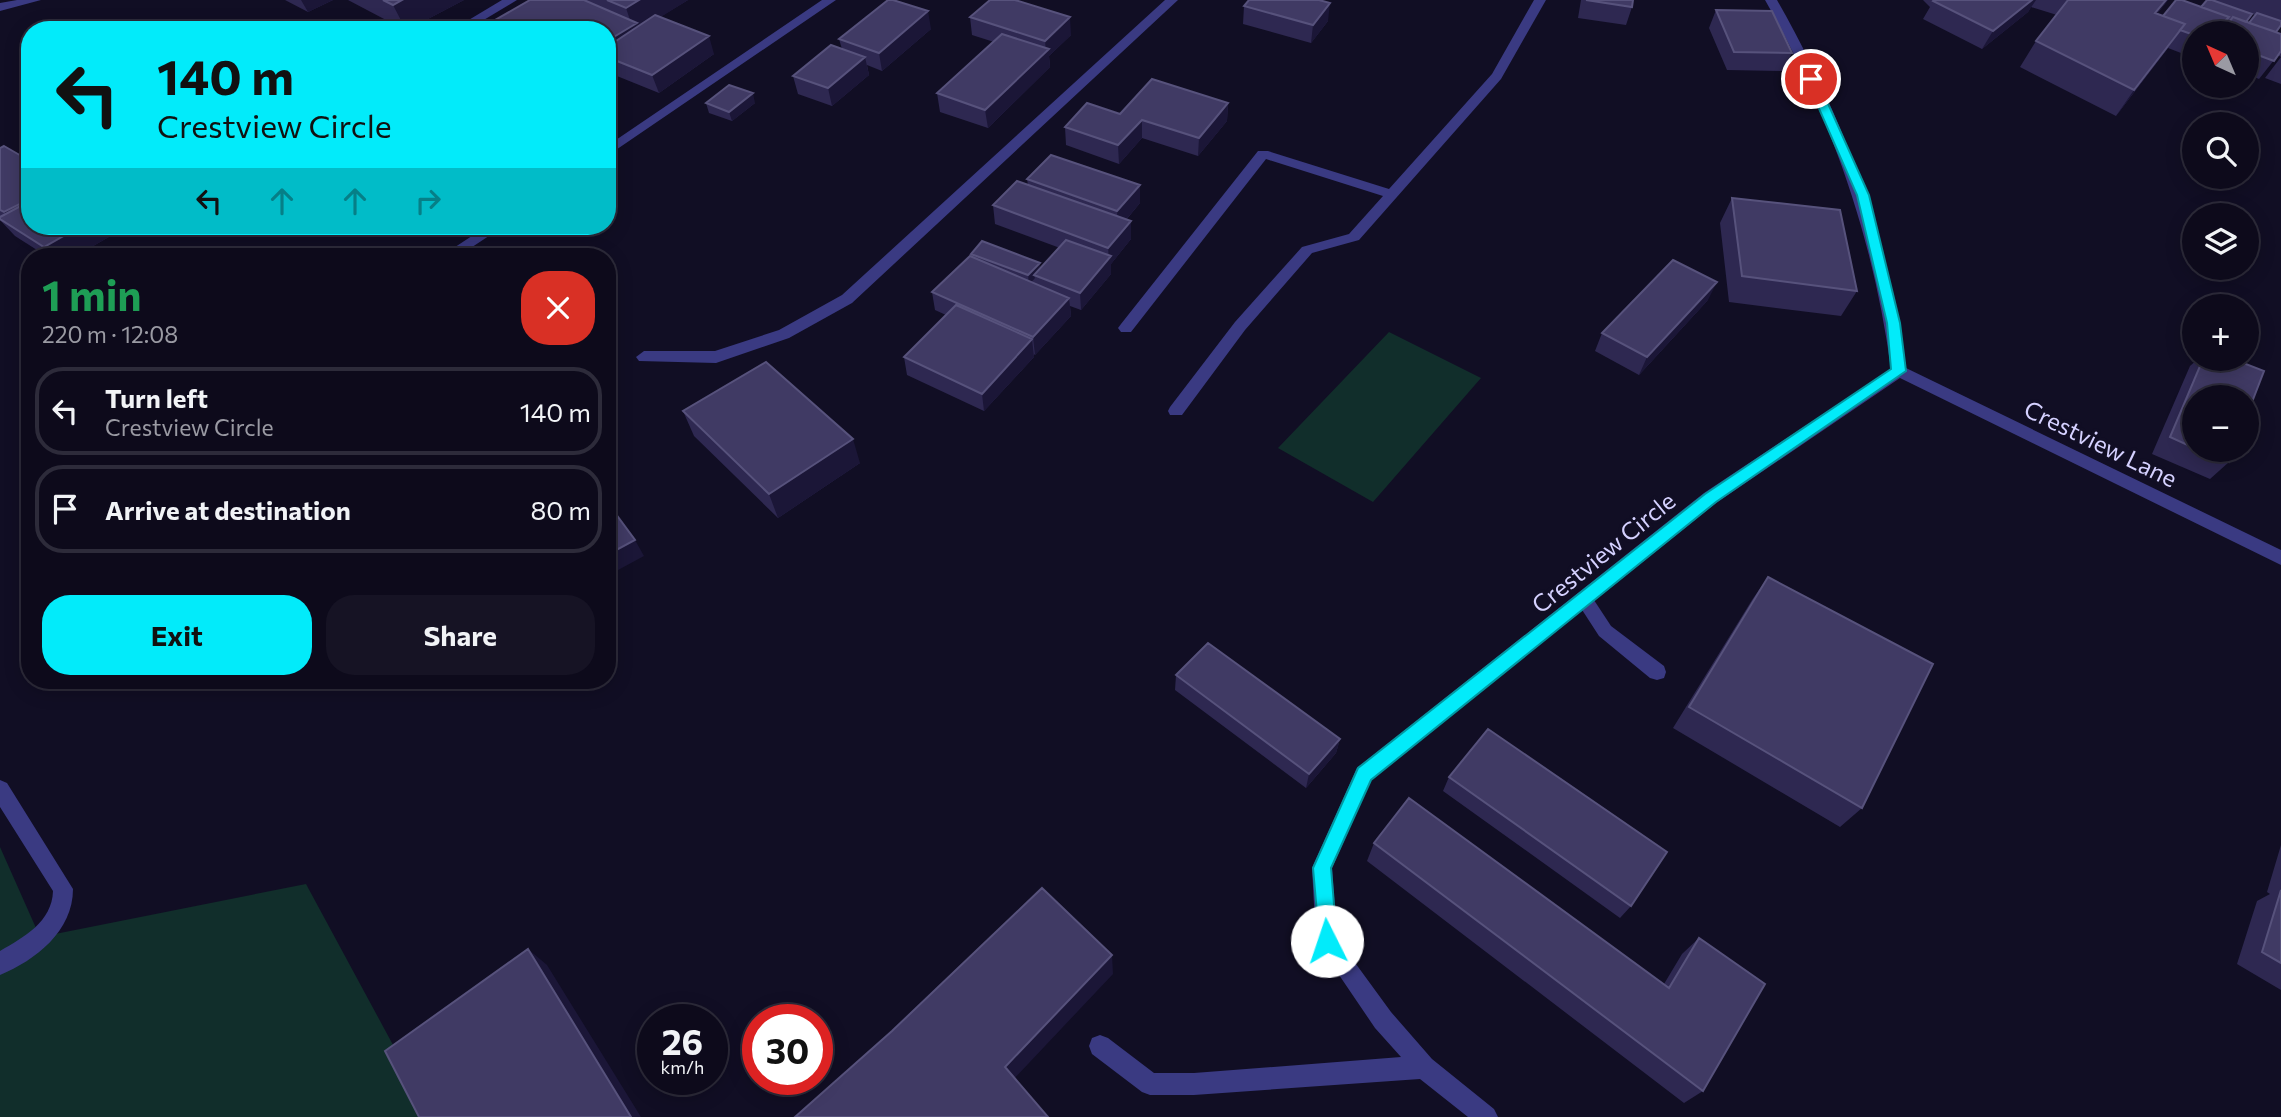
<!DOCTYPE html>
<meta charset="utf-8">
<style>
:root{--surface:#0d0a1b;--page:#161324;--text:#f1f3f6;--muted:#9a9aa3;--line:#2d2b3a;--accent:#02ebfa}
body{margin:0;font-family:Commissioner,sans-serif;background:var(--page);color:var(--text);height:100vh;display:flex;flex-direction:column;font-size:26px;white-space:nowrap}
*{box-sizing:border-box;margin:0}
p{font-size:23px;color:var(--muted)}
.icon{flex:none;width:38px;height:38px;fill:none;stroke:currentColor;stroke-width:2;stroke-linecap:round;stroke-linejoin:round}
.map{position:relative;flex:1;overflow:hidden}
.drawer{position:absolute;left:21px;top:248px;width:595px;height:441px;display:flex;flex-direction:column;background:var(--surface);border-radius:28px;box-shadow:0 4px 18px #0003,0 0 0 2px var(--line)}
.drawer>*{flex:none}
.hud{position:absolute;left:21px;top:21px;width:595px;height:214px;border-radius:28px;box-shadow:0 4px 18px #0003,0 0 0 2px var(--line);background:#02ebfa;color:#111;overflow:hidden}
.needle{width:46px;rotate:316deg}
.controls{position:absolute;left:2182px;top:21px;display:grid;gap:14px}
.controls a{display:grid;place-items:center;width:77px;height:77px;border-radius:50%;background:var(--surface);box-shadow:0 4px 18px #0003,0 0 0 2px var(--line);font-size:35px}
.speed{position:absolute;left:637px;top:1004px;display:flex;gap:14px;font-size:35px;font-weight:700;text-align:center}
.speed>*{display:grid;place-content:center;width:91px;height:91px;border-radius:50%;background:var(--surface);box-shadow:0 4px 18px #0003,0 0 0 2px var(--line);line-height:1}
.speed small{font-size:18px;font-weight:400}
.speed .limit{border:10px solid #d22;background:#fff;color:#111}
.pin{position:absolute;display:grid;place-items:center;width:60px;height:60px;color:#fff;margin:-30px;border:4px solid #fff;border-radius:50%;box-shadow:0 2px 7px #0007}
.me{position:absolute;width:77px;margin:-38px;rotate:356deg;stroke-linejoin:round;filter:drop-shadow(0 0 5px #0008)}
.turn{display:flex;align-items:center;gap:24px;height:147px;padding:0 21px;font-size:32px}
.turn .icon{width:91px;height:91px;stroke-width:2.5}
.turn b{display:block;font-size:49px;line-height:60px}
.lanes{display:flex;align-items:center;height:66px;padding:0 21px;background:#0003;justify-content:center;gap:35px;direction:ltr}
.lanes .off{opacity:.35}
.round{display:grid;place-items:center;flex:none;width:74px;height:74px;border-radius:28px;background:var(--page)}
.overview{display:flex;align-items:center;justify-content:space-between;height:119px;padding:0 21px}
h1{font-size:42px;font-weight:700;line-height:52px;color:#1e9e55}
.primary-button{display:flex;gap:14px;margin-top:auto;padding:14px 21px}
.primary-button a{flex:1;height:80px;border-radius:28px;background:var(--accent);color:#111;font-size:28px;font-weight:700;line-height:80px;text-align:center}
.primary-button a+a{background:var(--page);color:var(--text)}
ul{padding:0;list-style:none}
li{display:flex;align-items:center;gap:21px;height:88px;margin:0 14px 10px;padding:0 7px;border:4px solid var(--line);border-radius:28px}
li div{flex:1}
li b{display:block;font-size:26px}
li em{font-style:normal}
.map>svg:first-child{display:block}
.green{fill:#112e2b}
.lines{fill:none;stroke-linecap:round;stroke-linejoin:round}
.service{fill:#3a3a82;fill-rule:evenodd}
.minor{fill:#3a3a82;fill-rule:evenodd}
.wall{fill:#2e2851;fill-rule:evenodd}
.shaded-wall{fill:#1b1637}
.building{fill:#403a64;stroke:#57527c;stroke-width:2}
.route{fill:#02ebfa;stroke:#0199a2;stroke-width:2}
.labels{text-anchor:middle;dominant-baseline:central;stroke-width:7;stroke-linejoin:round;paint-order:stroke}
.street-label{font-size:24px;fill:#d5d1ff;stroke:#110e24}
</style>
<div class="map">
<svg width="2281" height="1117" viewBox="0 0 2281 1117">
<rect width="100%" height="100%" fill="#110e24"/>
<path class="green" d="M1389,332L1481,378L1373,502L1278,448Z
M0,847L40,937L306,884L432,1117H0Z"/>
<g class="lines">
<path class="service" d="M17,0H41L0,11V3Z
M502,0H517L467,30H452Z
M1584,592L1590,594L1611,626L1664,666L1666,672L1664,678L1657,680L1650,678L1599,636L1575,599L1578,594Z"/>
<path class="minor" d="M822,0H836L607,156V146Z
M1165,0H1178L852,303L789,338L716,363L639,361L636,357L644,351H715L779,330L842,295Z
M1534,0H1546L1501,79L1359,240L1312,253L1245,330L1182,415H1170L1168,411L1170,407L1235,322L1302,247L1349,234L1383,196L1266,159L1131,332H1121L1118,328L1121,324L1258,151H1268L1389,189L1492,74Z
M1765,0H1777C1843,116 1887,236 1906,368L2281,550V565L1900,378L1716,503L1371,780L1332,868L1337,938L1391,1012L1432,1059L1494,1109L1498,1117H1468L1420,1079L1194,1095H1150L1142,1092L1092,1054L1089,1046L1092,1038L1100,1035L1108,1038L1154,1073H1194L1401,1057L1375,1028L1316,941L1312,868L1357,768L1704,493L1891,369C1873,236 1831,116 1765,0Z
M487,226H504L457,257H440Z
M0,780L7,783L73,889C73,931 36,960 0,975V951C24,937 52,922 53,891L0,807Z"/>
</g>
<path class="wall" d="M285,0H333L308,12Z
M348,0H464L407,30H405Z
M530,0H688L660,17L714,54L659,93L607,72V30H502L497,19Z
M1581,0H1633L1632,7L1626,25L1578,18Z
M1923,0H2168L2157,14L2163,16L2201,7L2207,0H2281V25L2276,32L2281,34V84L2265,78L2281,57L2278,55L2259,79L2247,74V33H2221L2217,32L2194,33V58L2168,48L2116,116L2020,67L2036,41L2057,15L2031,7L2028,12L1982,49L1923,19L1930,7ZM2252,14L2255,15L2249,23L2246,22Z
M1244,6L1328,21L1311,43L1243,24Z
M1716,10L1792,53L1783,71L1727,70L1709,28Z
M970,17L1071,35L1049,56L1050,67L988,128L940,112L937,93L994,42L972,35Z
M931,29L882,71L867,65L869,75L832,106L798,94L793,76L842,49L839,39Z
M706,103H755L732,121L709,113Z
M1228,103L1227,121L1198,156L1142,138L1119,164L1066,145L1065,127L1120,114Z
M0,148L128,226L74,257H48L15,236L0,220Z
M1027,179L1140,203L1126,220L1131,221V239L1111,264V274L1081,310L1070,306L1071,316L1035,355L1034,354V357L984,411L907,375L904,357L946,315L935,310L932,292L971,256V254L1040,269L1060,248L995,224L993,205L1028,185Z
M1732,198L1857,291L1841,316L1729,302L1720,223Z
M1708,300L1639,375L1595,351L1602,333Z
M2198,359H2233L2194,397V450H2234L2229,462L2210,479L2152,454L2190,366Z
M683,411L860,463L778,518L694,436Z
M1768,577L1862,808L1840,827L1673,728L1752,600Z
M1176,675L1340,739L1336,753L1306,788L1175,690Z
M1449,777L1631,906L1620,918L1443,791Z
M1374,843L1664,984L1682,954L1699,938L1703,1091L1684,1103L1367,861Z
M2281,845V990L2237,964L2257,901L2270,894L2267,892Z"/>
<path class="shaded-wall" d="M301,0H333L308,12Z
M402,0H464L407,30H406L393,5Z
M639,0H688L640,30L607,57V41L632,26L626,8Z
M2032,0H2036L2028,12L1982,49L1993,31Z
M2166,0H2168L2137,39L2155,13Z
M1330,3L1328,21L1311,43L1313,25Z
M928,11L931,29L882,71L879,53Z
M1070,17L1071,35L1049,56L1050,67L988,128L985,110L1046,52L1045,41Z
M2185,24L2167,49L2116,116L2134,90Z
M709,36L714,54L659,93L652,75Z
M865,57L869,75L832,106L828,88Z
M753,93L755,103L732,121L729,112Z
M1228,103L1227,121L1198,156L1199,138Z
M1142,120V138L1119,164L1118,145Z
M1140,185V203L1118,229L1117,211Z
M30,199V226L21,231L4,212Z
M1131,221V239L1111,264V274L1081,310L1080,293L1109,258L1108,248Z
M81,226H128L74,257H53L44,247Z
M1040,263V272L1034,275L1035,278L1029,285L1028,275Z
M1717,282L1708,300L1639,375L1647,357Z
M1069,298L1071,316L1035,355L1033,337Z
M1032,339L1034,357L984,411L982,394Z
M853,439L860,463L778,518L769,494Z
M635,540L644,556L607,576V555Z
M1340,739L1336,753L1306,788L1309,774Z
M528,949L547,965L641,1117H631Z
M1112,955L1113,974L1010,1083L1005,1067Z"/>
<path class="building" d="M383,0H402L393,5Z
M530,0H584L637,23L607,41V30H521L497,19Z
M607,0H639L626,8Z
M888,0H893L928,11L879,53L839,39Z
M990,0H1015L1070,17L1045,41L970,17Z
M1249,0H1319L1330,3L1313,25L1244,6Z
M1586,0H1633L1632,7Z
M1934,0H2032L1993,31L1933,1Z
M2068,0H2166L2155,13L2185,24L2134,90L2036,41Z
M2176,0H2182L2229,17L2216,33H2194V35L2180,30L2185,24L2163,16Z
M2207,0H2212L2252,14L2246,22L2233,17L2228,24L2224,22L2229,17L2201,7Z
M1716,10L1772,11L1792,53L1734,52Z
M2257,13L2281,21V25L2276,32L2249,23Z
M655,15L709,36L652,75L607,57V47Z
M2233,17L2281,34V51L2274,61L2247,51V33H2221Z
M1002,34L1049,49L985,110L937,93Z
M831,45L865,57L828,88L793,76Z
M1152,79L1228,103L1199,138L1142,120L1118,145L1065,127L1087,103L1120,114Z
M729,85L753,93L729,112L706,103Z
M4,146L30,161V199L4,212L0,210V148Z
M1051,155L1140,185L1117,211L1027,179Z
M1017,181L1131,221L1108,248L993,205Z
M1732,198L1840,210L1857,291L1742,276Z
M30,201V226H81L44,247L0,219V217Z
M1066,240L1111,256L1080,293L1034,275Z
M982,241L1040,263L1028,275L971,254Z
M970,256L1069,298L1033,337L932,292Z
M1673,260L1717,282L1647,357L1602,333Z
M956,305L1032,339L982,394L904,357Z
M2203,359H2233L2264,371L2247,415V397H2194V448L2170,437Z
M766,362L853,439L769,494L683,411Z
M2200,450H2234L2229,462Z
M607,502L635,540L607,555Z
M1768,577L1933,664L1862,808L1689,707Z
M1208,643L1340,739L1309,774L1176,675Z
M1488,729L1667,852L1631,906L1449,777Z
M1409,798L1669,988L1699,938L1765,984L1703,1091L1374,843Z
M1042,888L1112,955L1005,1067L1048,1117H795L892,1031Z
M2281,890V963L2262,952Z
M528,949L631,1117H419L385,1051Z"/>
<path class="route" d="M1811,76L1817,79L1869,195L1900,323L1906,371L1716,502L1371,780L1331,868L1337,941L1334,947L1327,950L1320,947L1313,868L1358,768L1705,494L1891,369L1887,323L1857,195L1806,79Z"/>
<g class="labels">
<g class="street-label">
<text transform="translate(2101 443) rotate(26)">Crestview Lane</text>
<text transform="translate(1603 552) rotate(-39)">Crestview Circle</text>
</g>
</g>
</svg>
<div class="controls">
<a><svg class="needle" viewBox="-14 -14 28 28"><path d="M0-13l5 13h-10z" fill="#e53935"/><path d="M0 13l5-13h-10z" fill="#9a9aa3"/></svg></a>
<a><svg class="icon" aria-label="search" viewBox="0 0 24 24"><circle cx="10" cy="10" r="6"/><path d="M15 15l6 6"/></svg></a>
<a><svg class="icon" aria-label="layers" viewBox="0 0 24 24"><path d="M12 4l9 5-9 5-9-5zM3 14l9 5 9-5"/></svg></a>
<a>+</a>
<a>−</a>
</div>
<div class="speed"><div>26<small>km/h</small></div><div class="limit">30</div></div>
<div class="pin" style="left:1811px;top:79px;background:#d93025"><svg class="icon" aria-label="arrive" viewBox="0 0 24 24"><path d="M6 21V4h12l-3 4 3 4H6"/></svg></div>
<svg class="me" style="left:1327px;top:941px" viewBox="-20 -20 40 40"><circle r="19" fill="#fff"/><path d="M0-13L10 11 0 6-10 11z" fill="#02ebfa"/></svg>
<div class="hud">
<div class="turn"><svg class="icon" aria-label="left" viewBox="0 0 24 24"><path d="M17 20v-9H6M10 6l-5 5 5 5"/></svg><div><b>140 m</b>Crestview Circle</div></div>
<div class="lanes"><svg class="icon" aria-label="left" viewBox="0 0 24 24"><path d="M17 20v-9H6M10 6l-5 5 5 5"/></svg><svg class="icon off" aria-label="ahead" viewBox="0 0 24 24"><path d="M12 20V5M6 11l6-6 6 6"/></svg><svg class="icon off" aria-label="ahead" viewBox="0 0 24 24"><path d="M12 20V5M6 11l6-6 6 6"/></svg><svg class="icon off" aria-label="right" viewBox="0 0 24 24"><path d="M7 20v-9h11M14 6l5 5-5 5"/></svg></div>
</div>
<section class="drawer">
<div class="overview"><div><h1>1 min</h1><p>220 m · 12:08</p></div><a class="round" style="background:#d93025;color:#fff"><svg class="icon" aria-label="close" viewBox="0 0 24 24"><path d="M6 6l12 12M18 6L6 18"/></svg></a></div>
<ul>
<li><svg class="icon" aria-label="left" viewBox="0 0 24 24"><path d="M17 20v-9H6M10 6l-5 5 5 5"/></svg><div><b>Turn left</b><p>Crestview Circle</p></div><em>140 m</em></li>
<li><svg class="icon" aria-label="arrive" viewBox="0 0 24 24"><path d="M6 21V4h12l-3 4 3 4H6"/></svg><div><b>Arrive at destination</b></div><em>80 m</em></li>
</ul>
<div class="primary-button"><a>Exit</a><a>Share</a></div>
</section>
</div>
